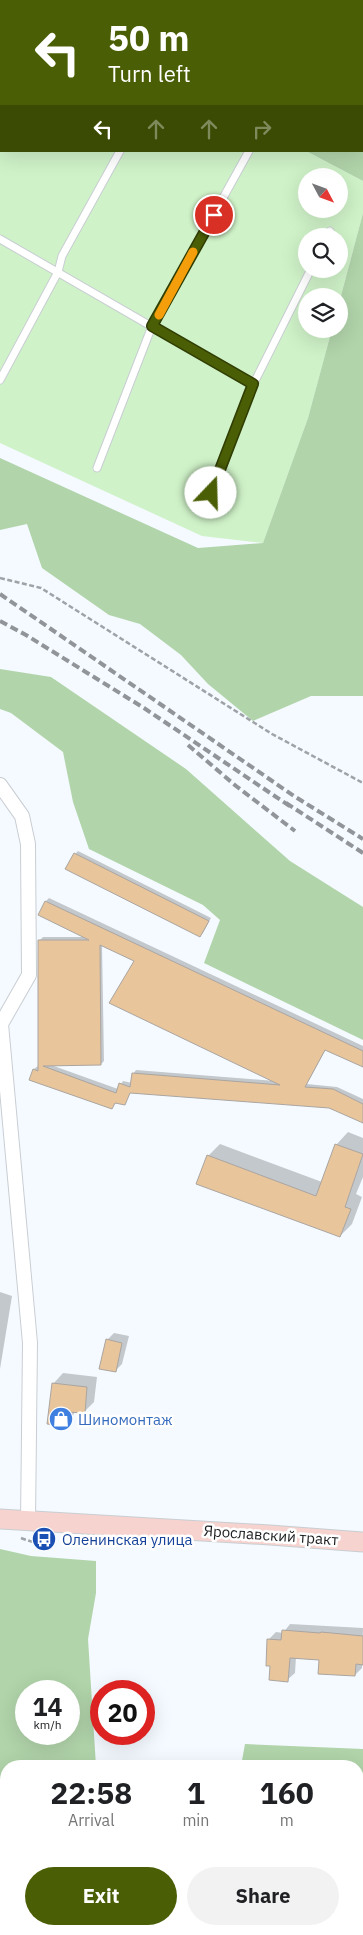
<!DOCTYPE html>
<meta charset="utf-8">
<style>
:root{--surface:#fff;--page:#f2f2f2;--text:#202124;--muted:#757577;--accent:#4a5e05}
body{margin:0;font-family:"IBM Plex Sans",sans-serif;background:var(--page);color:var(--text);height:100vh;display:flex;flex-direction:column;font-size:19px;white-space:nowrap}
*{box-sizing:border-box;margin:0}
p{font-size:16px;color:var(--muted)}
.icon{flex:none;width:28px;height:28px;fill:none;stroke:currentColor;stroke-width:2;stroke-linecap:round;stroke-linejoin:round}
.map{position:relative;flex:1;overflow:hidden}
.panel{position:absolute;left:0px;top:1760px;width:364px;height:175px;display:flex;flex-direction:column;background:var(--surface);border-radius:20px 20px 0 0;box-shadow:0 5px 20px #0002}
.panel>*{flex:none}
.top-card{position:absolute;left:0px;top:0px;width:364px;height:152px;box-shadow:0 5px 20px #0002;background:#4a5e05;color:#fff;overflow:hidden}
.needle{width:32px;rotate:131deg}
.controls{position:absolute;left:298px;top:168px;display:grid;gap:10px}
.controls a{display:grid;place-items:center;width:50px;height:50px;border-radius:50%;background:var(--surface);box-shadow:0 5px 20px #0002;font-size:25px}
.speed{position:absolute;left:15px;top:1680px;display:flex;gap:10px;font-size:25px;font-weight:700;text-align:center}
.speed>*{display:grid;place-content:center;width:65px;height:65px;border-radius:50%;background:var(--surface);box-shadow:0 5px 20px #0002;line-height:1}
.speed small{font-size:12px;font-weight:400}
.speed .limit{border:8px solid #d22;background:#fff;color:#111}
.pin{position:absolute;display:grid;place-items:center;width:42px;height:42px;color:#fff;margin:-21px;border:2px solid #fff;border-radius:50%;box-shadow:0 1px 5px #0007}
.me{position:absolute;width:55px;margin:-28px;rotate:21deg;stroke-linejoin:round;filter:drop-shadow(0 0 4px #0008)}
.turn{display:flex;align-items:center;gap:18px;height:105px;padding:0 25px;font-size:22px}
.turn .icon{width:65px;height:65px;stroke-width:2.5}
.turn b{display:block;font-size:35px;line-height:42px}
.lanes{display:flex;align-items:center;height:48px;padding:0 25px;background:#0003;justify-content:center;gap:25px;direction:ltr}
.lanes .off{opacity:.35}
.eta{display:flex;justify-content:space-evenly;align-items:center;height:85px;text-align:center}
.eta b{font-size:30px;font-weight:700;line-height:35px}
.cta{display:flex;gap:10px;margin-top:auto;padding:10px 25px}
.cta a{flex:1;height:58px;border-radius:30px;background:var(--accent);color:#fff;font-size:20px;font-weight:700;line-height:58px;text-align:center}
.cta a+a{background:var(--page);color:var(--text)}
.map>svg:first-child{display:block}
.green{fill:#cff2c8;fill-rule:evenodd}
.forest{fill:#b1d4aa;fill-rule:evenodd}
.shadow{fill:#0003;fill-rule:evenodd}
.building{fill:#e9c59c;stroke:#aaa5a1;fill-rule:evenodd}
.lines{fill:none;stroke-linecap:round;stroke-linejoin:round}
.lane-casing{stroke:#c9ced3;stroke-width:9}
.street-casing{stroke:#c9ced3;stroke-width:16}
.secondary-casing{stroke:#c9ced3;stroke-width:21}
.path{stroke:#9fa3a7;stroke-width:2.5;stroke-dasharray:5 2.5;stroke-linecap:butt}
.lane{stroke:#fff;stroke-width:7}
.street{stroke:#fff;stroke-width:14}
.secondary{stroke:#f6d3ce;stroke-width:19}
.rail{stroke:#919599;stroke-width:4;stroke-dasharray:8 4;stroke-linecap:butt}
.route-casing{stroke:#303d03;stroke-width:12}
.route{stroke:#4a5e05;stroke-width:9}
.slow{stroke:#f59e0b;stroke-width:9}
.labels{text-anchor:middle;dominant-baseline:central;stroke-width:5;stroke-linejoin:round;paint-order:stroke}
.shop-label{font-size:15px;fill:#366cbe;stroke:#fff;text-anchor:start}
.street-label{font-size:15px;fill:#1a1c1d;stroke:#fff}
.transit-label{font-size:15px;fill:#164399;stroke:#fff;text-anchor:start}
</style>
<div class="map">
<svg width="363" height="1935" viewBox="0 0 363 1935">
<rect width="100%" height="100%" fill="#f4faff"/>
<path class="green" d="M0,0H65L1,1V151H306L363,181V213L339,303V296H306V329H332L308,418L263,543L202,536L0,443ZM306,176H339V209H306ZM306,236H339V269H306Z"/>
<path class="forest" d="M65,0H363V181L306,151H362V1Z
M363,213V696H311L253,721L208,684L181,655L140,624L109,615L42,568L27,524L0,530V458L198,548L263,543L308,418L332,329H339V303Z
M0,669L51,677L186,769L290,861L363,907V1040L204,963L220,920L203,905L89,849L73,802L63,752L11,713L0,709Z
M0,1549L31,1556L96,1561V1593L88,1639L96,1766H6V1887L0,1888ZM69,1691V1734H26V1691Z
M245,1744L363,1749V1854L358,1863V1766H241Z
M146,1929H289L285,1935H141Z"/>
<path class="shadow" d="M78,851L211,918L203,933L200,936L75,854Z
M49,898L363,1046V1066L326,1049L307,1084L337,1087L363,1099V1122L329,1106L131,1091L124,1104L116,1102L112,1108L31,1080L34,1069L38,1066L40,1067V940L43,937H86L46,901ZM102,945L135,961L275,1081L136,1070L133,1074L132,1083L123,1081L118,1089L51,1065L101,1064L104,1061Z
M348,1132L363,1138V1177L356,1194L362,1197L352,1224L340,1236L208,1156L220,1144L322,1182L336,1145Z
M0,1292L12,1296L0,1369Z
M114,1333L129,1336L122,1364L115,1371L107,1340Z
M63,1373L97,1377L94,1402L84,1412L74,1411V1414L63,1425L53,1384Z
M290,1624L363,1628L362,1668L355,1675L321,1659L296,1657L295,1673L287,1680L271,1665L269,1639L276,1632L283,1633Z"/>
<path class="building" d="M74,853L209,921L200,937L65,869Z
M45,901L363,1051V1067L325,1050L305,1087L333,1089L363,1104V1123L329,1108L130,1093L125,1105L115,1103L112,1109L29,1080L33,1069L38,1071V940H89L38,915ZM100,945L134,961L109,1003L280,1085L132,1073L130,1087L119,1083L116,1093L43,1066L101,1065Z
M335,1144L363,1154L345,1207L351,1209L340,1237L196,1184L207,1155L316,1196Z
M106,1339L122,1343L116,1372L99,1369Z
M52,1383L87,1387L85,1413L65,1412L64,1426L47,1424Z
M282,1630L320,1633L321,1632L363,1636V1665L356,1664L355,1676L318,1674L319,1660L290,1658L288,1682L269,1680L270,1666H266L267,1639L281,1640Z"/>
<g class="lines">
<g class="lane-casing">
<path id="lane" d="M0,129L1,127
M327,236L330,231
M0,239L253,385
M0,380L58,272L62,256L120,151
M97,468L152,326L249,151
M211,493L253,385L311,269
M0,1914L6,1906"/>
</g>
<g class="street-casing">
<path id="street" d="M0,785L22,816L28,844L29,975L1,1024L30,1343L28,1521"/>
</g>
<g class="secondary-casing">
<path id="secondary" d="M0,1519L270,1535L363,1542"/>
</g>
<path class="path" d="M0,578L41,588L272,734L363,783
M21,1538C34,1543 44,1545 57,1540"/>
<use href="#lane" class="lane"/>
<use href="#street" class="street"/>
<use href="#secondary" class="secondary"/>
<path class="rail" d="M0,594L294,796L363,839
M0,621L26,635L144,708L291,807
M188,745L236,786L295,831
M286,803L363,853"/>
</g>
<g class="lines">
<g class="route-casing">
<path id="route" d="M211,493L253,384L152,326L214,215"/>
</g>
<use href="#route" class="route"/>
<path class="slow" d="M159,315L193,252"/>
</g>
<defs>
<g id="shop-disc" transform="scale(1.25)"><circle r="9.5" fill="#3f7fe0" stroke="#fff"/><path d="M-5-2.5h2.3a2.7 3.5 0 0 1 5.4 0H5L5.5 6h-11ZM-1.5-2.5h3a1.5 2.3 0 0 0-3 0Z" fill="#fff"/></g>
<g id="bus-disc" transform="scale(1.25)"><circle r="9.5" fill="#1a4fb4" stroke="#fff"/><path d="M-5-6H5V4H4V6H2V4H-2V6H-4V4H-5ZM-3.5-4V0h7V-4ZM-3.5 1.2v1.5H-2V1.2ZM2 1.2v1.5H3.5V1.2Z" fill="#fff"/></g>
</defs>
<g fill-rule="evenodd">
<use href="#shop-disc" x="61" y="1419"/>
<use href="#bus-disc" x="44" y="1539"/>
</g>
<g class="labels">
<g class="shop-label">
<text x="78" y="1419">Шиномонтаж</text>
</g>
<g class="street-label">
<text transform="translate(271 1535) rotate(4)">Ярославский тракт</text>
</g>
<g class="transit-label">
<text x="62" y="1539">Оленинская улица</text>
</g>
</g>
</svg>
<div class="controls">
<a><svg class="needle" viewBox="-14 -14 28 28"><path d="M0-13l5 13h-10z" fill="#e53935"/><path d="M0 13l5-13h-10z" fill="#757577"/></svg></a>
<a><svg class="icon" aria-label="search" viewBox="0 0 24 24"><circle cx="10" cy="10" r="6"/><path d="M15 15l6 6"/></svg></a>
<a><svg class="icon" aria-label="layers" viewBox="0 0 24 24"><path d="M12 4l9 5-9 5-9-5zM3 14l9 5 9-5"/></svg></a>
</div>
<div class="speed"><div>14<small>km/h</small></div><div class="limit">20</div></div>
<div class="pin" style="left:214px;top:215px;background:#d93025"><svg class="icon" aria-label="arrive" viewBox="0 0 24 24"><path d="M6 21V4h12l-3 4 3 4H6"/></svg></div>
<svg class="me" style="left:211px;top:493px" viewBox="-20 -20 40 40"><circle r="19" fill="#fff"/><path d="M0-13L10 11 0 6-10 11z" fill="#4a5e05"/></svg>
<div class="top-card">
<div class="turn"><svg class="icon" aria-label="left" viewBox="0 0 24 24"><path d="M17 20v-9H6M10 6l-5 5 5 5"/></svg><div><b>50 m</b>Turn left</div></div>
<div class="lanes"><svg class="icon" aria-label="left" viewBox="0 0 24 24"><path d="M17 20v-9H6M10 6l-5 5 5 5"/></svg><svg class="icon off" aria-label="ahead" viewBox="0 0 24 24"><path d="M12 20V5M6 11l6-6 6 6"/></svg><svg class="icon off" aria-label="ahead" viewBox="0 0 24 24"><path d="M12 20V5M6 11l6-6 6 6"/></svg><svg class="icon off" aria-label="right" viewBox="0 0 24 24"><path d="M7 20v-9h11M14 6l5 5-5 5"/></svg></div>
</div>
<section class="panel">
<div class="eta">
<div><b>22:58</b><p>Arrival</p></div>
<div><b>1</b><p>min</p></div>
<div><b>160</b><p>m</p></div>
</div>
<div class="cta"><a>Exit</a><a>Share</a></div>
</section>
</div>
